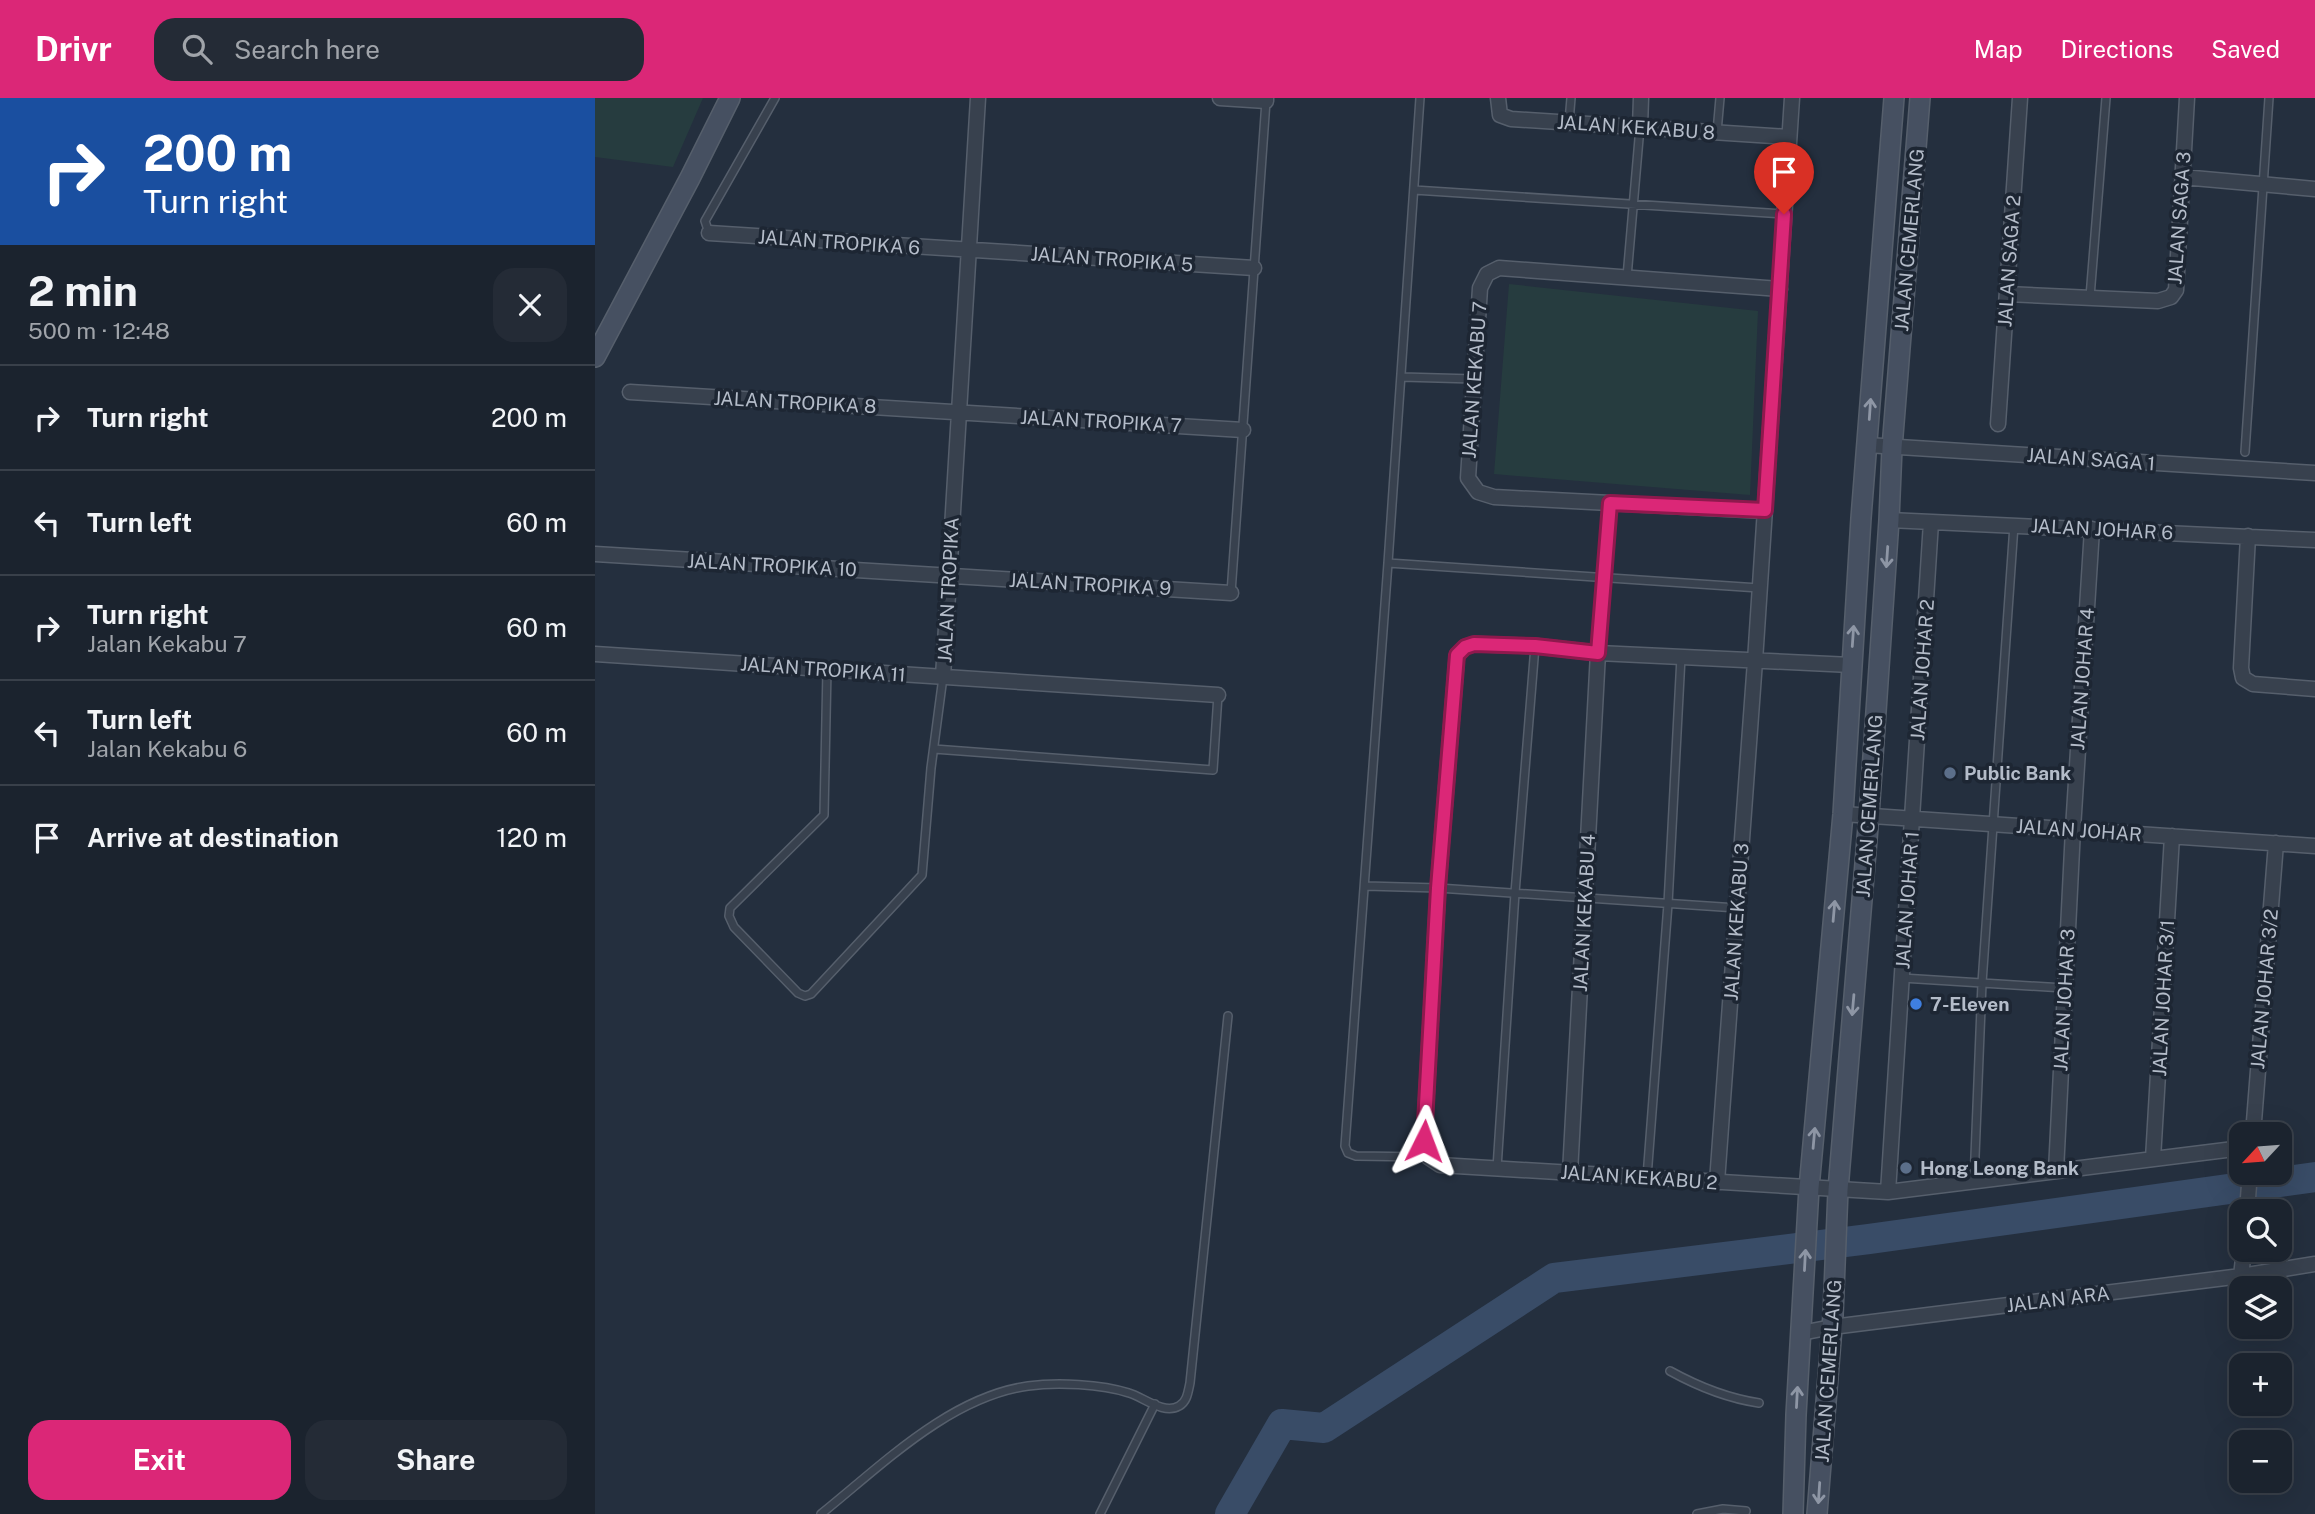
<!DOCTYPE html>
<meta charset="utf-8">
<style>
:root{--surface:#1b232e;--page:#242b36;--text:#f1f3f6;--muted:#a0a4aa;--line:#39404a;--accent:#db2777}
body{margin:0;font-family:"Public Sans",sans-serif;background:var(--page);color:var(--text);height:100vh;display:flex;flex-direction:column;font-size:26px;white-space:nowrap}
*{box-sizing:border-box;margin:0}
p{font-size:23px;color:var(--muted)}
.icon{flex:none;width:38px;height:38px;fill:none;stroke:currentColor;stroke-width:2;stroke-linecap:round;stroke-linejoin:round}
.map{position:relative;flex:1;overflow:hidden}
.details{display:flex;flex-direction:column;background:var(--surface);width:595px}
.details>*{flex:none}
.guide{background:#1a4fa0;color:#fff;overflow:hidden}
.needle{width:46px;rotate:244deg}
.tools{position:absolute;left:1634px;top:1024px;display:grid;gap:14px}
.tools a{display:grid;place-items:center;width:63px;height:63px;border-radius:14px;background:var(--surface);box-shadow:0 7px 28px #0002,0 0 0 2px var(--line);font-size:35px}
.pin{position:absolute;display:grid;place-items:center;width:60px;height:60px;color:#fff;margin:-72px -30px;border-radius:50% 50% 50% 0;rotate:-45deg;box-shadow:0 0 7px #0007}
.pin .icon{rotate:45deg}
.me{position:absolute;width:77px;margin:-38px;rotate:3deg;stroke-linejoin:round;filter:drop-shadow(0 0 5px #0008)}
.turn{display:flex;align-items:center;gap:24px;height:147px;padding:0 28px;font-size:32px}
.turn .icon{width:91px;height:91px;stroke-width:2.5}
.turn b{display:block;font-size:49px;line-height:60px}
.round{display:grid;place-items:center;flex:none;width:74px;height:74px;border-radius:21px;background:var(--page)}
.overview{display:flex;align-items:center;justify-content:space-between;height:119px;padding:0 28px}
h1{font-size:42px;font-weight:700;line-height:52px}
.cta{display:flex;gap:14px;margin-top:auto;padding:14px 28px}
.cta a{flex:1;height:80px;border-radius:21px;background:var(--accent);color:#fff;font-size:28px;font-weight:700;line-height:80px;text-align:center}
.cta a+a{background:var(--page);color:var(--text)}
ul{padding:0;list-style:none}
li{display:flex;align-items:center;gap:21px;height:105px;padding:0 28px;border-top:2px solid var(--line)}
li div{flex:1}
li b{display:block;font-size:26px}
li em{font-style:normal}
header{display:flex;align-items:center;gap:42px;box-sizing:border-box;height:98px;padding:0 35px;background:var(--accent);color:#fff}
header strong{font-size:33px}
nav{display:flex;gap:38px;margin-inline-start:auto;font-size:24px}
.search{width:490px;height:63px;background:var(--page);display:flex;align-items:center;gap:18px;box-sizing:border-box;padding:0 24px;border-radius:21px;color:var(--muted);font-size:26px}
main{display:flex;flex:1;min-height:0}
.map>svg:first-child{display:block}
.green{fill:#263c3f}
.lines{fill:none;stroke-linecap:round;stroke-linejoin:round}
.river{stroke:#394c67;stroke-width:30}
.lane-casing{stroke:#565f6c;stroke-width:10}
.street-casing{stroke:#565f6c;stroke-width:17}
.secondary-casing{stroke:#565f6c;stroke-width:22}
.lane{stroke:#38414e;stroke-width:7}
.street{stroke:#38414e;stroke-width:14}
.secondary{stroke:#465061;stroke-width:19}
.oneway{stroke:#8e96a5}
.route-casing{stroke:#8e194d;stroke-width:18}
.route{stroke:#db2777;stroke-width:12}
.service-dot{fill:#5c6f8a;stroke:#1d2633;stroke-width:2.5}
.shop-dot{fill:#3f7fe0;stroke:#1d2633;stroke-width:2.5}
.labels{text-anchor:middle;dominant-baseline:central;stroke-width:7;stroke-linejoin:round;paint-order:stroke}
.street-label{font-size:19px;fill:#b4bcc9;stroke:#1d2633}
.poi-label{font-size:19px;font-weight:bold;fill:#b4bcc9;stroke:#1d2633;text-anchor:start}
</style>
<header>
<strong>Drivr</strong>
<div class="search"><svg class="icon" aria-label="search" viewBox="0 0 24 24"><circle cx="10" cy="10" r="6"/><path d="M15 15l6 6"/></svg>Search here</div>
<nav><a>Map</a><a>Directions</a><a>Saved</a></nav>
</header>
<main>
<section class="details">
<div class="guide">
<div class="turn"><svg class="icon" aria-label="right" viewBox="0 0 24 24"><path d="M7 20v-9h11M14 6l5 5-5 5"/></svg><div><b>200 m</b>Turn right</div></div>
</div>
<div class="overview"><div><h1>2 min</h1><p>500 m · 12:48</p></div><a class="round"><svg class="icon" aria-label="close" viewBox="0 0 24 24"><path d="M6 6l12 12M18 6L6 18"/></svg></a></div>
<ul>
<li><svg class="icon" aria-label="right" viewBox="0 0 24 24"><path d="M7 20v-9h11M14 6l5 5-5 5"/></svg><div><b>Turn right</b></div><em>200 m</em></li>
<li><svg class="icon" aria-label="left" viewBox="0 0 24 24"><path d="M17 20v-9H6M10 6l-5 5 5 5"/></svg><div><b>Turn left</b></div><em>60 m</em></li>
<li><svg class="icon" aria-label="right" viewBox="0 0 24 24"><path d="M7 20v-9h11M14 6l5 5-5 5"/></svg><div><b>Turn right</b><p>Jalan Kekabu 7</p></div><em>60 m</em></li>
<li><svg class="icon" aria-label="left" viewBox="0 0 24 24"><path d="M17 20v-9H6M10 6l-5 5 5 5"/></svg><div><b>Turn left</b><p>Jalan Kekabu 6</p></div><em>60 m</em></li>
<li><svg class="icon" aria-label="arrive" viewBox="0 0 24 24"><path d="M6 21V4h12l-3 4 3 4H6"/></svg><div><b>Arrive at destination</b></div><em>120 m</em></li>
</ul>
<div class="cta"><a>Exit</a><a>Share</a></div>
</section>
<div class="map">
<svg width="1720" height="1416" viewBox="0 0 1720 1416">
<rect width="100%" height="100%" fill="#242f3e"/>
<path class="green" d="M0,0H108L78,69L0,59Z
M914,186L1163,213L1155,397L899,376Z"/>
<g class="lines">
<path class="river" d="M635,1416L687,1326L729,1330L959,1180L1274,1141L1720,1079"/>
<g class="lane-casing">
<path id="lane" d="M825,0L793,465L1164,490
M974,24L976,0
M1122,34L1125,0
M819,92L1189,116
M114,135L110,123L180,0
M1032,179L1045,29
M1495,199L1511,0
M807,279L879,281
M1650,354L1674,0
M793,465L750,1048L753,1055L761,1058L832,1059
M636,495L671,3
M1003,555L1015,405
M232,571L229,717L135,810L134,818L139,829L203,895L210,898L216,896L327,777L336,670L348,579
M339,651L618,672L623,597
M771,788L843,790L1142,810
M1307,880L1469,890
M902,1070L920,795L940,548
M1052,1079L1073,806L1086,559
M1379,1083L1387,885L1419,427
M1075,1273C1104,1289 1131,1300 1164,1305
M226,1416C286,1368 354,1299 433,1288C462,1284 506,1286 534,1295C548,1299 569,1317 584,1308C592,1304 593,1294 595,1285L633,918
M505,1416L560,1306
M1102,1416L1128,1411L1151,1413"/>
</g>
<g class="street-casing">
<path id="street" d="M625,0L671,3V0
M903,0L905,17L916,21L1194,39
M1045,29L1046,0
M1587,79L1720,91
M114,135L659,170
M1412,196L1563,203L1576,199L1581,192L1592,0
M35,294L648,332
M1403,326L1425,0
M1272,347L1720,375
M1170,413L899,399L883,394L873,380L885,190L892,176L904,170L1185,191
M1294,422L1720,442
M1653,438L1646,570L1648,580L1658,586L1720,591
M0,456L636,495
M0,556L623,597
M1256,567L1003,555L940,548L879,546L870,549L862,557L843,790L829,1043L833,1059L845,1067L1293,1094L1647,1050
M348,579L383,0
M1248,716L1720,748
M1658,1036L1681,745
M1558,1061L1577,738
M1461,1073L1478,731L1497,431
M975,1075L1003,555
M1122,1084L1160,563L1197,0
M1293,1094L1336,424
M1652,1113L1655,1074
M1646,1178L1649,1152
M1206,1235L1237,1229L1646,1178L1720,1166"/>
</g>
<g class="secondary-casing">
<path id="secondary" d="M0,259L95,80L135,0
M1198,1416L1201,1317L1214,1090L1248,716L1266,420L1299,0
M1222,1416L1238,1217L1243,1092L1274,717L1294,422L1297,350L1325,0"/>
</g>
<use href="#lane" class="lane"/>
<use href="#street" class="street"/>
<use href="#secondary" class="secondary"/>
</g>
<defs><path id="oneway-shaft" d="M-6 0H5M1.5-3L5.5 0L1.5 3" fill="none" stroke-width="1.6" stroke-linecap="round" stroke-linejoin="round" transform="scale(1.75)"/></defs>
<g class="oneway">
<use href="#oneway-shaft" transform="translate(1275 311) rotate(-86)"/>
<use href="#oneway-shaft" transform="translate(1292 459) rotate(94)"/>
<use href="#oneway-shaft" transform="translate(1258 538) rotate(-86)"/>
<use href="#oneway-shaft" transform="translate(1239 813) rotate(-85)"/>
<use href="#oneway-shaft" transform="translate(1258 907) rotate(95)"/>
<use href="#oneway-shaft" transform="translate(1219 1040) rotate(-85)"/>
<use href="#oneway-shaft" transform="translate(1210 1162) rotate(-87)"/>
<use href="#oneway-shaft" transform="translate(1202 1299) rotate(-87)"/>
<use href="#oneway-shaft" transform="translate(1224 1395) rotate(94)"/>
</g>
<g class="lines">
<g class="route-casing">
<path id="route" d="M829,1043L843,790L862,557L870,549L879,546L940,548L1003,555L1015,405L1170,412L1189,116"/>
</g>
<use href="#route" class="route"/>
</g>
<g class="service-dot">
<circle cx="1355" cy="675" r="7"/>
<circle cx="1311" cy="1070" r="7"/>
</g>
<circle class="shop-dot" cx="1321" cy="906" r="7"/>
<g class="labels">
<g class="street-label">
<text transform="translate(1041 29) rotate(4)">JALAN KEKABU 8</text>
<text transform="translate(1584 120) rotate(-86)">JALAN SAGA 3</text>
<text transform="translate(1314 142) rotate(-85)">JALAN CEMERLANG</text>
<text transform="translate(244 144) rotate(4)">JALAN TROPIKA 6</text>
<text transform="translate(517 161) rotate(4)">JALAN TROPIKA 5</text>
<text transform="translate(1414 163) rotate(-86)">JALAN SAGA 2</text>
<text transform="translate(879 282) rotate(-86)">JALAN KEKABU 7</text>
<text transform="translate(200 304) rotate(3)">JALAN TROPIKA 8</text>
<text transform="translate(506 323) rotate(3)">JALAN TROPIKA 7</text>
<text transform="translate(1496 361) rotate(4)">JALAN SAGA 1</text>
<text transform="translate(1507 431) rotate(3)">JALAN JOHAR 6</text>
<text transform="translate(177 467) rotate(3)">JALAN TROPIKA 10</text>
<text transform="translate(495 486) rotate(3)">JALAN TROPIKA 9</text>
<text transform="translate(353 492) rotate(-87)">JALAN TROPIKA</text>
<text transform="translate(228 571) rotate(4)">JALAN TROPIKA 11</text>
<text transform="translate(1327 572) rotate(-86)">JALAN JOHAR 2</text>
<text transform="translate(1487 581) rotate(-86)">JALAN JOHAR 4</text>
<text transform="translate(1274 708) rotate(-86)">JALAN CEMERLANG</text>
<text transform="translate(1484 732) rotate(4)">JALAN JOHAR</text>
<text transform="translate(1312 802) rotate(-86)">JALAN JOHAR 1</text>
<text transform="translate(989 815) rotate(-87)">JALAN KEKABU 4</text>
<text transform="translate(1141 824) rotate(-86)">JALAN KEKABU 3</text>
<text transform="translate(1669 891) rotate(-85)">JALAN JOHAR 3/2</text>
<text transform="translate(1568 900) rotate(-87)">JALAN JOHAR 3/1</text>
<text transform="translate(1469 902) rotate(-87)">JALAN JOHAR 3</text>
<text transform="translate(1044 1079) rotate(4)">JALAN KEKABU 2</text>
<text transform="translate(1463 1201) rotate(-7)">JALAN ARA</text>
<text transform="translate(1233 1273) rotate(-86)">JALAN CEMERLANG</text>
</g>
<g class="poi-label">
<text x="1369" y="675">Public Bank</text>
<text x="1335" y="906">7-Eleven</text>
<text x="1325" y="1070">Hong Leong Bank</text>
</g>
</g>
</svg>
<div class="tools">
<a><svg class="needle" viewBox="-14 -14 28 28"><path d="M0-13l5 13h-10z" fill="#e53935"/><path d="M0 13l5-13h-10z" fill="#a0a4aa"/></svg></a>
<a><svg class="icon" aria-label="search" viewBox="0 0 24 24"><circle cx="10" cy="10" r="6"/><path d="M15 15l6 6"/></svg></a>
<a><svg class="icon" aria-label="layers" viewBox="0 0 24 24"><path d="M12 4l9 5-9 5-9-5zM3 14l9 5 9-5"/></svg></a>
<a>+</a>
<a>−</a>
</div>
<div class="pin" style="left:1189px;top:116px;background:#d93025"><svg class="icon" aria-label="arrive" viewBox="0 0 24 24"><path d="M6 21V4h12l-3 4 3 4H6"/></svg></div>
<svg class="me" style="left:829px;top:1043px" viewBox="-20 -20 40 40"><path d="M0-17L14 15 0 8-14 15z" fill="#db2777" stroke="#fff" stroke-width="4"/></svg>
</div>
</main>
